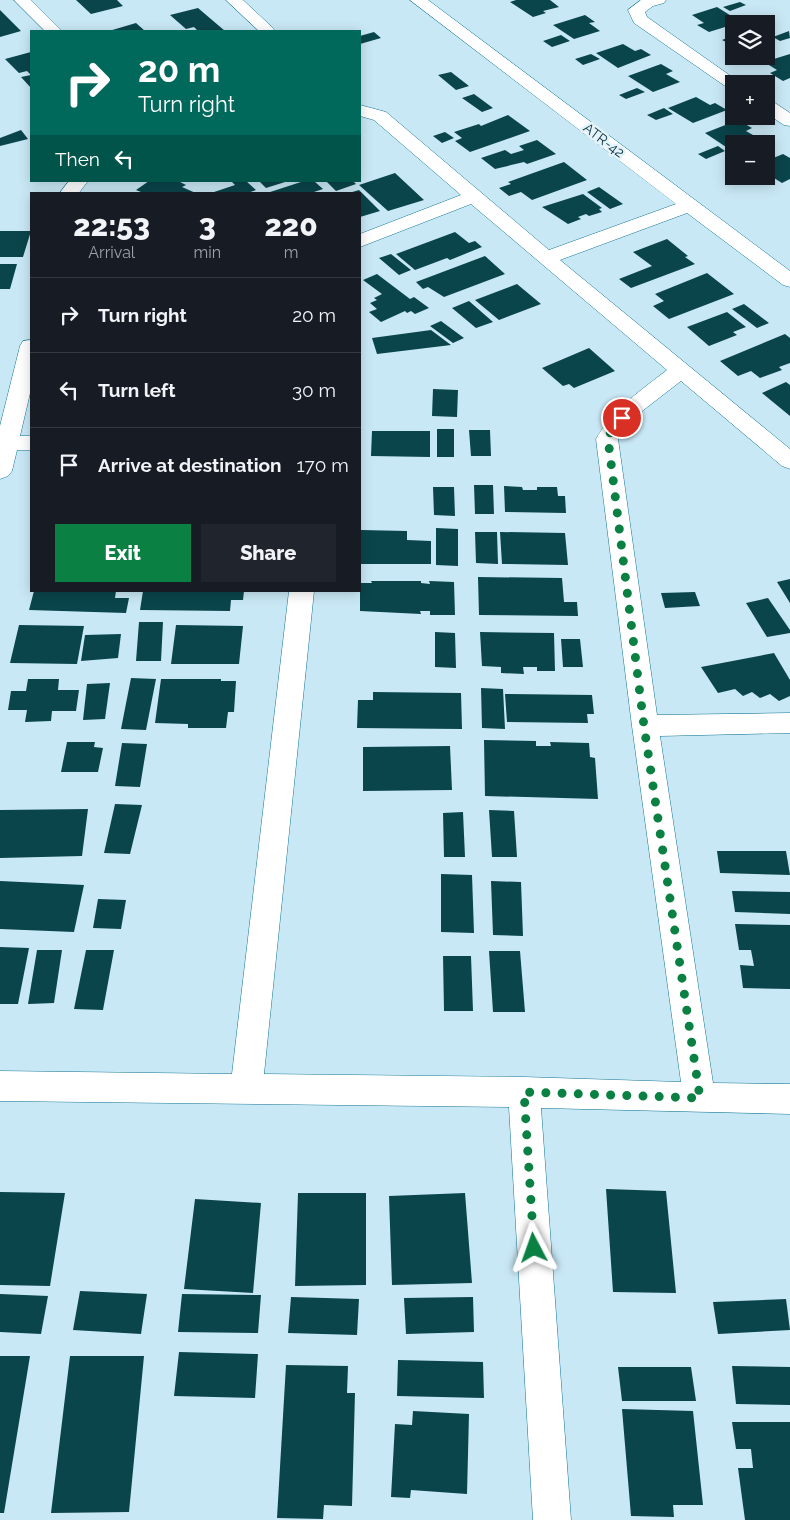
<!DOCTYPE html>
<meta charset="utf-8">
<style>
:root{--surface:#171b24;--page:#20242c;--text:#f1f3f6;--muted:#9ea1a6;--line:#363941;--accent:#0b8043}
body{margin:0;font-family:Raleway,sans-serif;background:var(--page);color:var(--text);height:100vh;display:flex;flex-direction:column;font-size:19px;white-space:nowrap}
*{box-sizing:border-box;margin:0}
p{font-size:16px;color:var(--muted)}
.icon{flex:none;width:28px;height:28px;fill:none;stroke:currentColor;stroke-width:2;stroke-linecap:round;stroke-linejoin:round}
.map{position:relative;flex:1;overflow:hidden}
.drawer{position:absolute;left:30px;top:192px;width:331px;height:400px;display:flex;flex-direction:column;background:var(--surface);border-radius:0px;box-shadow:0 2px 12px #0003}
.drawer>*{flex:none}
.guide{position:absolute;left:30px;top:30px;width:331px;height:152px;border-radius:0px;box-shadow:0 2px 12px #0003;background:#00695c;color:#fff;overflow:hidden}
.buttons{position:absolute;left:725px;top:15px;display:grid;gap:10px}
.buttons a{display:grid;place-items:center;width:50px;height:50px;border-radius:0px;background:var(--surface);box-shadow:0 2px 12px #0003;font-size:25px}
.pin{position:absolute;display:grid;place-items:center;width:42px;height:42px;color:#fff;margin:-21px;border:2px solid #fff;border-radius:50%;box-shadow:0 1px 5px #0007}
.me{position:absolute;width:55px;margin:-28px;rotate:356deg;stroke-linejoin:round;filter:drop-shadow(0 0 4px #0008)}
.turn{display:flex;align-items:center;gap:18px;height:105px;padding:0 25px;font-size:22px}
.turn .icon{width:65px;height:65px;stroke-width:2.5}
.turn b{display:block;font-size:35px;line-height:42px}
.then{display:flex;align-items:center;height:48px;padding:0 25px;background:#0003;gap:10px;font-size:19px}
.eta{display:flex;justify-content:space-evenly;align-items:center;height:85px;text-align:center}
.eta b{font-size:30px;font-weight:800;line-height:35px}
.action{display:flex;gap:10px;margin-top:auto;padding:10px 25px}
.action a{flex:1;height:58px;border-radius:0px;background:var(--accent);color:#fff;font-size:20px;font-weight:800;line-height:58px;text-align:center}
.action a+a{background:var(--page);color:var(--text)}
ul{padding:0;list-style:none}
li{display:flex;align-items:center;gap:15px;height:75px;padding:0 25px;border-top:1px solid var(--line)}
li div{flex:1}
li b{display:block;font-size:19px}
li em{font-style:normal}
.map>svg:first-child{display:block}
.building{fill:#0a454b}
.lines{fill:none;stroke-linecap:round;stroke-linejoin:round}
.minor-casing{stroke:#137694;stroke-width:1}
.minor{fill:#fff;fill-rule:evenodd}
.route{stroke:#0b8043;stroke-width:9;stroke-dasharray:0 16.2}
.labels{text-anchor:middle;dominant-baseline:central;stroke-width:5;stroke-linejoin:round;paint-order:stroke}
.far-street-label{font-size:14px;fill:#0b303e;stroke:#e3f3f9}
</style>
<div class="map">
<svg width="790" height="1520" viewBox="0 0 790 1520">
<rect width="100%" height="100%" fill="#c9e8f6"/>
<path class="building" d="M76,0H117L123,6L91,14Z
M516,0H550L559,7L543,11L546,13L533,17L510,2Z
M740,2L746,5L730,11L723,7Z
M717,7L741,22L709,32L697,25L704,23L692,15Z
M198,8L225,31H194L197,30L194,27L186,29L170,15Z
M0,10L21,31L0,37Z
M585,15L595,22L589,23L600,31L574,39L553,25Z
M136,23L145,31H109Z
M789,31L790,38L780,41L773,37Z
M374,32L381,38L360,44V36Z
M561,35L570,41L552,47L543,41Z
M734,35V44L732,45L722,40Z
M623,44L635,51L641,49L651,55L618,68L596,53Z
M31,52V88L21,77L31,75L27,71L19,73L5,59Z
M591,54L600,59L583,65L575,59Z
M790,54V78L783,81L770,73L777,70L764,62Z
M661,64L673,71L666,74L680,82L653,92L628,76Z
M451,72L469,86L456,90L438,75Z
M637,88L645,92L626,99L619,95Z
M474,94L493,108L482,112L462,98Z
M696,97L710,105L715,103L727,110L693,123L668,108Z
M664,108L673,114L656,120L647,115Z
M508,115L530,131L470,152L455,141L462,138L454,132L479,124L481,126Z
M738,120L752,128L746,131L760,139L749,144H734L732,151L705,133Z
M21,130L28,139L0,146V138Z
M445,132L454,138L442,143L433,136Z
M537,140L556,154L527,164L524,162L495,169L481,158L505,150L511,154L524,150L519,146Z
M718,146L725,151L706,159L698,154Z
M783,154L790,158V179L782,183L766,173V161Z
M564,162L587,180L532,200L521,192L509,196L499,188L511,184L508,182Z
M395,173L424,200L388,211L359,185Z
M149,181H178L186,185L182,187L198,194H146L136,190Z
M231,181H246L256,190L245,194L214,192L235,185Z
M259,181H284L285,182L266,188Z
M304,181H314L323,189L308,194H264Z
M326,181H353L356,184L336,191Z
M599,187L623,204L610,209L587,192Z
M359,190L380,211L360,217V194L349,193Z
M583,194L602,208L599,209L602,212L589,216L586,214L578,217L581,219L568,224L542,207Z
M0,231H31L23,257H0Z
M455,232L469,243L475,241L482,247L450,260L447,258L415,270L396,254Z
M667,239L688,256L685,257L695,264L631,288L619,279L652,266L633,252Z
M391,254L411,270L399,275L379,258Z
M485,256L505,274L444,297L428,287L423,289L416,282Z
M0,264H17L10,289H0Z
M707,273L734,294L669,319L653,306L664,301L655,294Z
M377,274L410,299L414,297L429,308L415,314L411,311L407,313L405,311L381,322L369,312L377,309L370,303L377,300L374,298L382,294L363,280Z
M517,284L541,304L499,320L475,300Z
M469,301L493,322L476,328L452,308Z
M744,304L769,323L757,328L732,309Z
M727,312L746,327L733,332L737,335L709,346L687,327Z
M441,321L464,338L453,343L430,326Z
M431,330L451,345L377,354L372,338Z
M785,334L790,338V363L779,367L782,370L760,378L751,371L738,376L720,361Z
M589,348L615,371L574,388L569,384L563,386L542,368Z
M786,382L790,385V416L762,393Z
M433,389L458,390L457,417L432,416Z
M437,429H454V457H437Z
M469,430H490L491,456H471Z
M372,431H430V457L371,456Z
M474,485H493L494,514H475Z
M504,486L522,487L523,490H537V487H557L558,496H565L566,513L505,512Z
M433,487H454L455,516L434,515Z
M436,528L458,529V566L436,565Z
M361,530L407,531V540L431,541V564H360Z
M475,532H497L498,564L476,563Z
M500,532L565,533L568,565L502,564Z
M478,577L562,578L564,602H577L578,616L479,615Z
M790,579V603L777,582Z
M371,581H421V583L430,584L429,581L454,582L455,615H430V611H420L421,614L360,611V583H372Z
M34,591H116L115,598H129L126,613L29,610Z
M143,591H244L243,600H231L230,611L140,610Z
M695,592L700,606L665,608L661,593Z
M768,598L790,630V633L767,637L746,603Z
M139,622H163L161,661H136Z
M19,625L84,626L77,664L10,663Z
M176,625L243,626L239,664H171Z
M435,632L455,633L456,668L435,667Z
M480,632L554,633L555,671H537V667H523L524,674L501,673V667L482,666Z
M121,634L118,658L81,661L85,635Z
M561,639H580L583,667H563Z
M774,653L790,680V696L779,701L770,694L760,698L752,692L743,696L735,689L718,693L701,667Z
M131,678L156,679L146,730L121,729Z
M28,679H59L58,690H79L76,711H52L51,721L25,722L27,710H8L11,691H26Z
M161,679H221V681H236L234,712H228L226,728H188V724L155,723Z
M110,683L105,719L83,720L87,684Z
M481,688L503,689L505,729L482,728Z
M373,692L461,693L462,729L357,728L358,700H373Z
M505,694L592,695L594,714H587L588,723L507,722Z
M484,740L536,741V746H551L550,742L589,743L590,757L595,758L598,799L485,796Z
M67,742H95L94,747L103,748L98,772H61Z
M122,743L147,744L140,787L115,786Z
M450,746L452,790L363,791V747Z
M115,804L142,805L130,854L104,853Z
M88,809L82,856L0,858V810Z
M489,810L514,811L517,857H492Z
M463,812L465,857H444L443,813Z
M717,851H786L790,875L720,873Z
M441,874L472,875L474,933L441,932Z
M0,881L84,885L74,932L0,929Z
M491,881L521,882L523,936L493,935Z
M732,891L790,892V914L735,912Z
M98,899L126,900L121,929L93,928Z
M735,924L790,925V989L743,988L740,965L754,966L751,950H739Z
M0,947L29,948L18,1004H0Z
M37,950H62L54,1003L28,1004Z
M86,950H114L103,1010L74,1009Z
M489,951H520L525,1012H493Z
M443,956H471L473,1011H444Z
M606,1189L666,1191L676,1293L613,1292Z
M0,1192L65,1193L50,1286L0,1285Z
M298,1193H366V1285L295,1286Z
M465,1193L472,1283L392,1285L389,1196Z
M195,1199L261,1203L253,1293L184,1289Z
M80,1291L147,1294L141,1334L73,1330Z
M0,1294L48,1296L41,1334L0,1332Z
M182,1294L261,1295L258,1333L178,1332Z
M291,1297L359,1299L357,1335L288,1333Z
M473,1297L474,1332L406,1334L404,1298Z
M786,1299L790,1330L718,1334L713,1302Z
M179,1352L258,1354L255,1398L174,1396Z
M0,1356H30L4,1513H0Z
M70,1356H144L129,1512L51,1513Z
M398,1360L483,1362L484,1398L397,1396Z
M286,1365L348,1366L347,1393H355L352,1506L324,1505L323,1519L277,1518Z
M732,1366L790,1367V1405L736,1404Z
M618,1367H691L696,1401H622Z
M622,1409L693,1411L703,1505H673L674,1517L631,1516Z
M413,1411L469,1414L467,1494L411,1490L410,1498L391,1497L395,1424L412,1425Z
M732,1422H790V1520H745L738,1468H753L751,1449H736Z"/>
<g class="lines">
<g class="minor-casing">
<path id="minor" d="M14,0H31L62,31H45Z
M226,0H243L274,29L273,31H259Z
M410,0H428L790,271V287L783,285L687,213L560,260L790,449V469L782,466L681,381L637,415L618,439L657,715L790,713V733L660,736L713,1083L790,1084V1114L541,1108L571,1520H533L509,1107L0,1101V1071L232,1074L289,591H314L264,1074L524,1077L681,1082L632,726L596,439C613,409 640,391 667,370L471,204L360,247V234L461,195L374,120L360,116V105L386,112L549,250L676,204Z
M641,0H666L664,3L653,6L645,12L647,17L742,84H734V89L728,88L634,23L628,10Z
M766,100L772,101L790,113V126L784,125L766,113Z
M69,181H88L78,194H59Z
M31,340V389L20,436H31V450H17L12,471L8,476L0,479V426L20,346L23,341Z"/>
</g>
<use href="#minor" class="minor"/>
</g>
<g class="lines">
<path class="route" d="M534,1248L524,1092L700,1098L644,726L608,439L612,428L622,418"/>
</g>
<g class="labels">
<g class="far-street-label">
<text transform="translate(604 140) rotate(37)">ATR-42</text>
</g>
</g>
</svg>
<div class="buttons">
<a><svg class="icon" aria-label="layers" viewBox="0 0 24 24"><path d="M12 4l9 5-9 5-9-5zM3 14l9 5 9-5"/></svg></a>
<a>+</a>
<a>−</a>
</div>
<div class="pin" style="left:622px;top:418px;background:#d93025"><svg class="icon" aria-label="arrive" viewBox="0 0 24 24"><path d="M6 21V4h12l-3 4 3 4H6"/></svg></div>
<svg class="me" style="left:534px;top:1248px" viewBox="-20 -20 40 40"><path d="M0-17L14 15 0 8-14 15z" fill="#0b8043" stroke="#fff" stroke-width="4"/></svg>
<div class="guide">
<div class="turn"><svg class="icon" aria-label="right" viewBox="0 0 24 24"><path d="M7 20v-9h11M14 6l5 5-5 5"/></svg><div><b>20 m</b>Turn right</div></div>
<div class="then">Then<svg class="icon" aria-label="left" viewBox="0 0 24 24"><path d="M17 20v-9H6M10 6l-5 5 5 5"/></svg></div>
</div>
<section class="drawer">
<div class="eta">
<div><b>22:53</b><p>Arrival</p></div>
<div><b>3</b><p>min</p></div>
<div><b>220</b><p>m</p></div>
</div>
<ul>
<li><svg class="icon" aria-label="right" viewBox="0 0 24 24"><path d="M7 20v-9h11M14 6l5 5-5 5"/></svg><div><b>Turn right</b></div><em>20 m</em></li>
<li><svg class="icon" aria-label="left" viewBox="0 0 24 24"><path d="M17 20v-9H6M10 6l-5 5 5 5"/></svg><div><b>Turn left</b></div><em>30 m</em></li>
<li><svg class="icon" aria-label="arrive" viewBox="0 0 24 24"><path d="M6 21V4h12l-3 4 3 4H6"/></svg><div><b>Arrive at destination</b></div><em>170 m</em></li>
</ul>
<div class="action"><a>Exit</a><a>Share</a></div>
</section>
</div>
